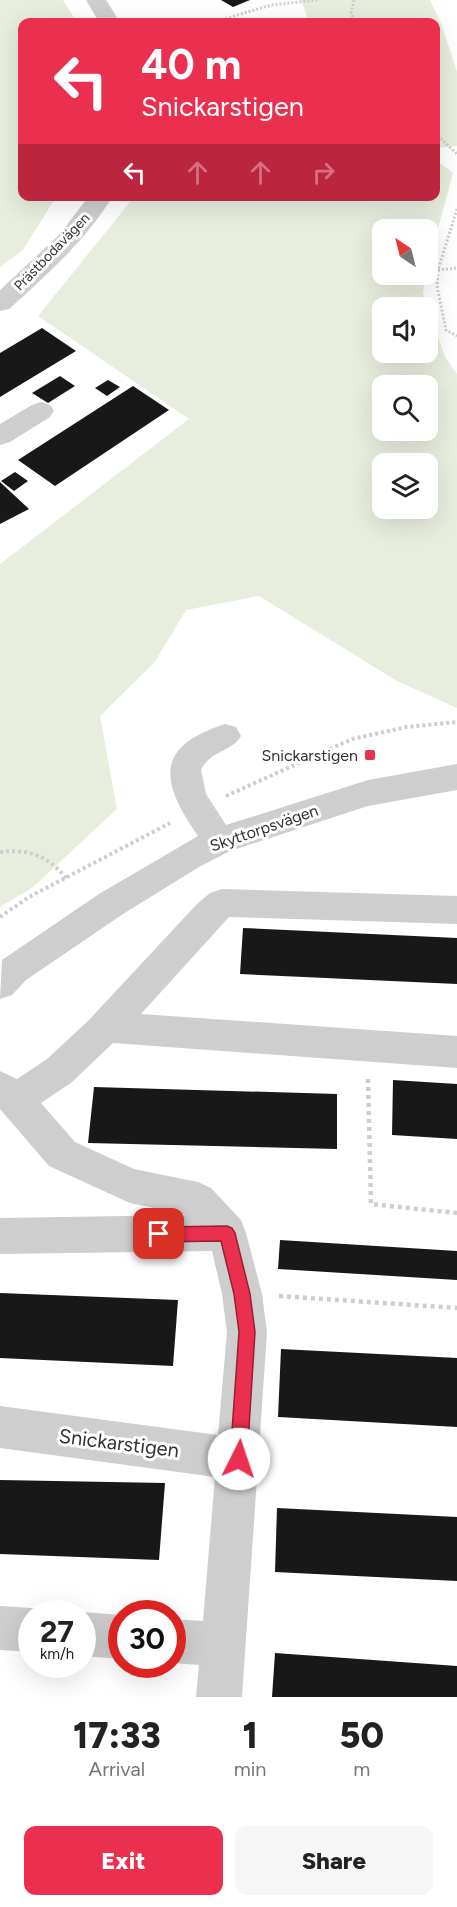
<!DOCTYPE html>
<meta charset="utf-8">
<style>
:root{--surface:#fff;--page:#f6f6f6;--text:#222;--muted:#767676;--accent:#eb2f4e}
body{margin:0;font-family:Figtree,sans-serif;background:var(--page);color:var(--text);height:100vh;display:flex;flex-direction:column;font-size:22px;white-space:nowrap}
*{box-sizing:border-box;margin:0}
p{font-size:20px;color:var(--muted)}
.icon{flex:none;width:33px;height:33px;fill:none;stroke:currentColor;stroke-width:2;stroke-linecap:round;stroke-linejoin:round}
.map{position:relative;height:1697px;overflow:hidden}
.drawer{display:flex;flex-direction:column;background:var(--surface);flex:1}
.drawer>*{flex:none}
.banner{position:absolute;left:18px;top:18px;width:422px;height:183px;border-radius:12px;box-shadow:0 6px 24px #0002;background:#eb2f4e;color:#fff;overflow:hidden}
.needle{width:39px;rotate:325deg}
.tools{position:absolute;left:372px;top:219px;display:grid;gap:12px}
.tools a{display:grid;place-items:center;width:66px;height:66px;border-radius:12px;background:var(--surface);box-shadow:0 6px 24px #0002;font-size:30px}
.speed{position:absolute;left:18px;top:1600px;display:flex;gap:12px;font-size:30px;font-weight:700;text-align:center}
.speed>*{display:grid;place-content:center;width:78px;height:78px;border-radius:50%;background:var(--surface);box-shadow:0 6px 24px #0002;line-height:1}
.speed small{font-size:15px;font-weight:400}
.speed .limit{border:9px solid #d22;background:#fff;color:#111}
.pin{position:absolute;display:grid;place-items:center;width:51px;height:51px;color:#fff;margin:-26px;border-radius:12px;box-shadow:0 3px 9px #0006}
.me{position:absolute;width:66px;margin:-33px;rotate:4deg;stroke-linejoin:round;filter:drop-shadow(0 0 4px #0008)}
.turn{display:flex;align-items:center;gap:21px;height:126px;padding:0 24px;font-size:27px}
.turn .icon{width:78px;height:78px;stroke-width:2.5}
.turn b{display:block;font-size:42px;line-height:51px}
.lanes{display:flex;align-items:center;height:57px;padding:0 24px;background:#0003;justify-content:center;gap:30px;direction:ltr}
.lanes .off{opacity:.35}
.eta{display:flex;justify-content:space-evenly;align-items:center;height:102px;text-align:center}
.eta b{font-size:36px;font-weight:800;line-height:42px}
.button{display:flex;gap:12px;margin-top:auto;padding:12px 24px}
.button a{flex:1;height:69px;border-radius:12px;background:var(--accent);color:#fff;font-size:24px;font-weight:800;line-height:69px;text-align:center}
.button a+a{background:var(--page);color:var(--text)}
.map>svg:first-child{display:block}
.green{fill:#e8eede;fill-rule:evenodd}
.building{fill:#181818}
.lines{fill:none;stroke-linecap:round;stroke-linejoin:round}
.path-far2{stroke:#cecece;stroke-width:3;stroke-dasharray:2 2;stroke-linecap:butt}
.path-far1{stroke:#cecece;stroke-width:4;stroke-dasharray:3 3;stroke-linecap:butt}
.path{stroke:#cecece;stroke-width:4.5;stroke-dasharray:4 4;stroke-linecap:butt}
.minor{fill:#cecece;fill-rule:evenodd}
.route{fill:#eb2f4e;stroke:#991f33;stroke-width:1.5}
.poi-dot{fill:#eb2f4e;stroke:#fff;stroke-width:2}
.labels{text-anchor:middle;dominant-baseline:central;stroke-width:6;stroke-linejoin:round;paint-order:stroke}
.far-street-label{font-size:14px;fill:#313131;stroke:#fff}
.poi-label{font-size:16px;fill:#313131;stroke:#fff;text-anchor:end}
.street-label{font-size:16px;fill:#313131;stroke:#fff}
.near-street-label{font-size:20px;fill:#313131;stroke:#fff}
</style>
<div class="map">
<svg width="457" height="1697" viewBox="0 0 457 1697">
<rect width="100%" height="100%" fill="#fff"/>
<path class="green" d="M0,0H63L77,22H22V196L56,197L23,250L0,267Z
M301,0H430L441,23L457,72V146L435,148V22H309Z
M437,161L453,173L428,265V230H382V274L426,275L423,293L445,357L457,374V708L397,681L259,596L186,610L154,663L100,716L117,809L32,888L0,907V564L189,419L38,316L134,197L435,196ZM382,308H428V352H382ZM382,386H428V430H382ZM382,464H428V508H382Z"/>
<path class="building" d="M221,0H250L233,7Z
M42,328L76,351L0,397V353Z
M60,376L75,386L48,403L32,393Z
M108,380L120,387L107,396L95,388Z
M133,386L169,410L55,486L18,460Z
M15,472L28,481L14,491L1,481Z
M0,482L29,509L0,524Z
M243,928L457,938V984L240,974Z
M393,1080L457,1084V1139L392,1135Z
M94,1087L337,1094V1149L88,1143Z
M280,1240L457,1251V1280L278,1269Z
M0,1293L178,1300L173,1366L0,1358Z
M281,1349L457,1358V1427L278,1417Z
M0,1480L165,1483L159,1560L0,1554Z
M277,1508L457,1517V1581L275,1572Z
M275,1653L457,1666V1697H272Z"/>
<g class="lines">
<path class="path-far2" d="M354,0L351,13L355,22
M214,22L271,5L318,0
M435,133L457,154
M457,209L438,270L437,286L446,330L457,336
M438,270L457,268"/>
<path class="path-far1" d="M226,796L352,739L407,727L457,722
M0,852C29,849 47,855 66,878
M0,917L29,897L170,823"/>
<path class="path" d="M368,1079L371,1204L457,1213
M279,1296L457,1308"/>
<path class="minor" d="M86,0H106L120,22H99Z
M89,196H113C85,241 48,274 9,309L0,311V290L59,235Z
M41,402L50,405L54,411L50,417L10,442L0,445V424L32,405Z
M225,724L236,727L241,736C232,752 209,751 201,770L206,794L226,825L368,780L457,764V790L368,806L230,851L199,867L123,914L26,980L12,995L0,999L2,960L99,894L198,836C161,783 153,747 225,724Z
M222,889L457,896V924L229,917L141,1014L457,1036V1068L113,1043L72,1082L41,1103L75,1142L134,1169L198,1182L211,1188L241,1220L246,1233L262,1294L267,1332L242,1697H196L199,1665L172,1663V1619L203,1621L215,1477L0,1448V1406L218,1435L227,1332L222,1294L212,1251L0,1254V1218L187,1215L130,1203L49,1166L0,1109V1071L17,1079L47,1059L88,1021L197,904L210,893Z
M0,1606L32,1608L47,1614H32V1652L0,1650Z
M82,1612L122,1615V1659L82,1656V1614H77Z"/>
</g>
<path class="route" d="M227,1226L232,1228L235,1233L250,1294L255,1332L247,1459L245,1465L239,1467L233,1465L230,1459L239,1332L234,1294L221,1241L159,1242L153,1240L151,1234L153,1229L159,1227Z"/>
<rect class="poi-dot" x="364" y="749" width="12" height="12" rx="3"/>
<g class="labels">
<g class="far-street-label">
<text transform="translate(52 252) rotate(-46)">Prästbodavägen</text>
</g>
<g class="poi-label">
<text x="358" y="755">Snickarstigen</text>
</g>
<g class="street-label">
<text transform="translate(264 828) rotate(-19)">Skyttorpsvägen</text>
</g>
<g class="near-street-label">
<text transform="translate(119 1443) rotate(7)">Snickarstigen</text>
</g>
</g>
</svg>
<div class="tools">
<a><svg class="needle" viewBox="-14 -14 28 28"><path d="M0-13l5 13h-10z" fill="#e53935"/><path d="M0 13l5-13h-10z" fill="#767676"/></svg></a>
<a><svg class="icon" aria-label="sound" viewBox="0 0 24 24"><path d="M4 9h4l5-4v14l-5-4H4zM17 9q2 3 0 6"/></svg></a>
<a><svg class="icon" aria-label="search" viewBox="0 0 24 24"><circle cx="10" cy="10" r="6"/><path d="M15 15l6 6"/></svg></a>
<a><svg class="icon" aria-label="layers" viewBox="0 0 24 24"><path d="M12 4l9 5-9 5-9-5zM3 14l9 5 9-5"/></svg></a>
</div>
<div class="speed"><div>27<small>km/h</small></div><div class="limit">30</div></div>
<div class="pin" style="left:159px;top:1234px;background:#d93025"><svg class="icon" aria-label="arrive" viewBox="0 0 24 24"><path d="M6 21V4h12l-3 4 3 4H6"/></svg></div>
<svg class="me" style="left:239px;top:1459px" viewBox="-20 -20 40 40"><circle r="19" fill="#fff"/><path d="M0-13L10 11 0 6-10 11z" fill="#eb2f4e"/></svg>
<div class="banner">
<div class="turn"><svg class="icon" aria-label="left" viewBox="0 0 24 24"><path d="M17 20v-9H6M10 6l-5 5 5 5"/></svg><div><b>40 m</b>Snickarstigen</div></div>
<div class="lanes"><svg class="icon" aria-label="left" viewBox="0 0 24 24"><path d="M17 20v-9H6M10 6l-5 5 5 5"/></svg><svg class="icon off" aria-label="ahead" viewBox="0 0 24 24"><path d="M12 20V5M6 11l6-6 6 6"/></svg><svg class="icon off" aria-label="ahead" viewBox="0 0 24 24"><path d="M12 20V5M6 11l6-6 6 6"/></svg><svg class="icon off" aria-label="right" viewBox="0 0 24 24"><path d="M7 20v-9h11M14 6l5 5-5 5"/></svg></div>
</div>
</div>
<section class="drawer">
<div class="eta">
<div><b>17:33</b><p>Arrival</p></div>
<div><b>1</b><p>min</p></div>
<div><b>50</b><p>m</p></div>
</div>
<div class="button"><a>Exit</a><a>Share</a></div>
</section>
